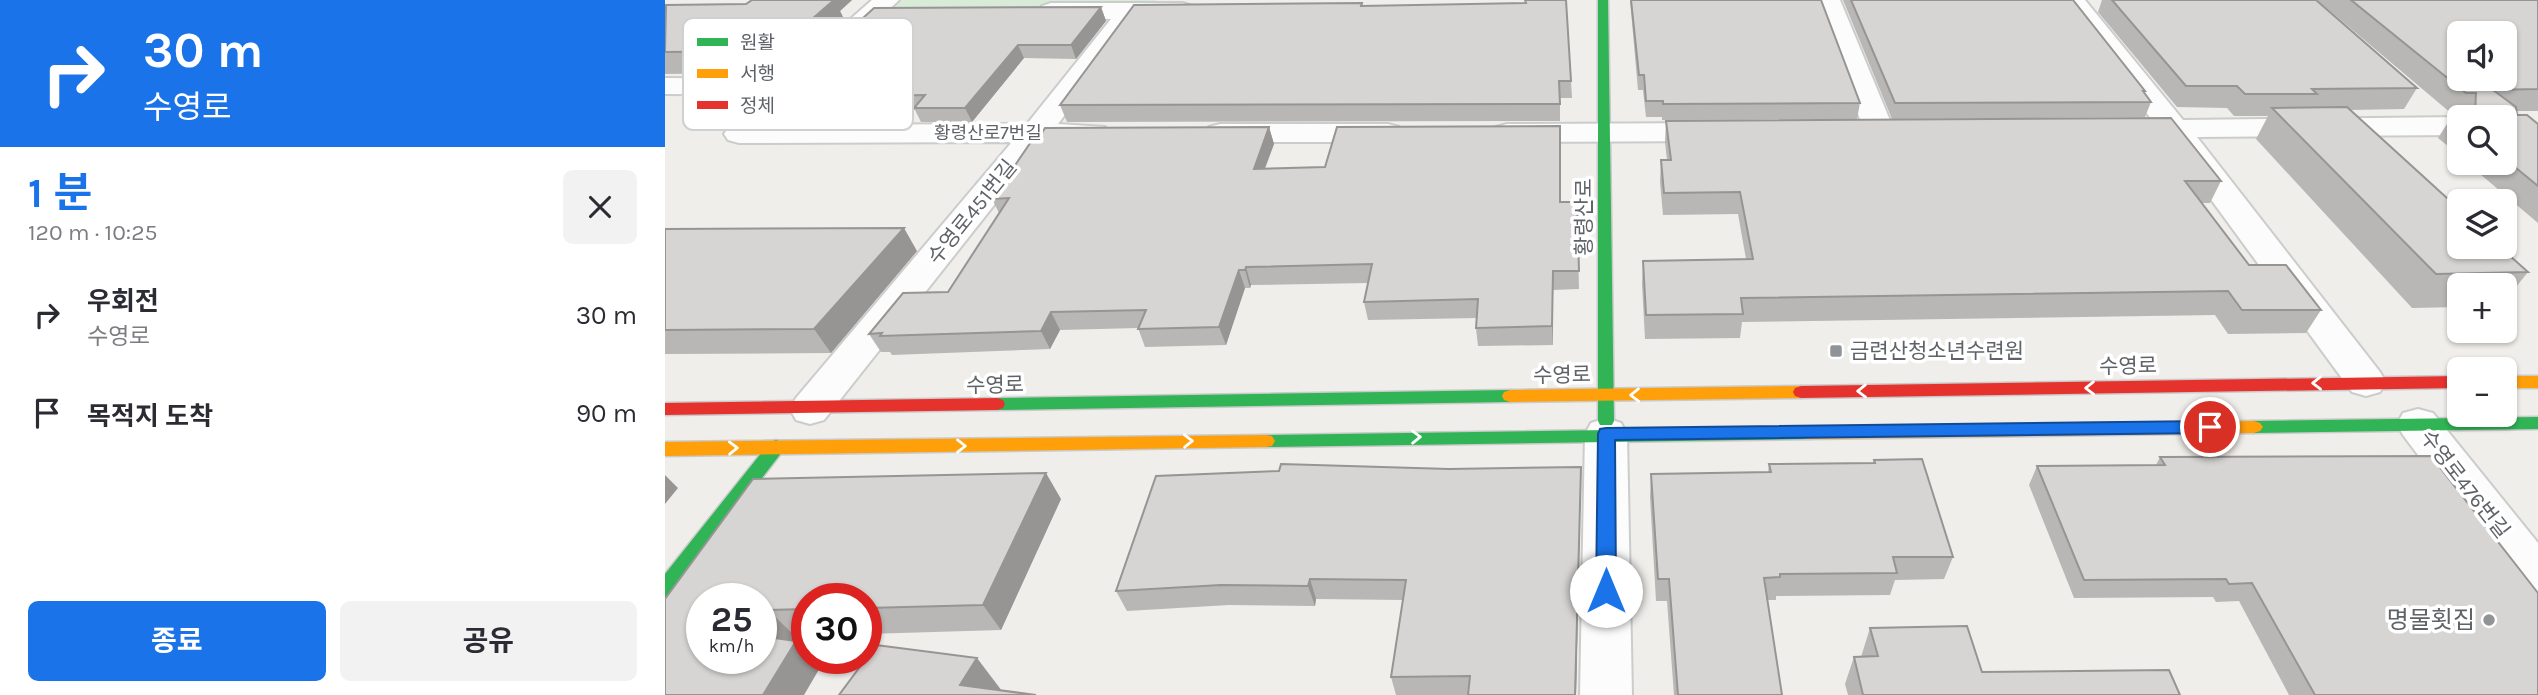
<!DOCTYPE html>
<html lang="ko">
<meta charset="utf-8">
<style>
:root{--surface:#fff;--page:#f2f2f3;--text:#2b2b33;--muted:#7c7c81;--accent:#1a73e8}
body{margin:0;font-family:Karla,"Noto Sans KR",sans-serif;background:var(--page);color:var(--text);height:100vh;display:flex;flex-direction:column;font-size:26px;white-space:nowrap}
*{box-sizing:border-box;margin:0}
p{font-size:23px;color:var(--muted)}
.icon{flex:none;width:38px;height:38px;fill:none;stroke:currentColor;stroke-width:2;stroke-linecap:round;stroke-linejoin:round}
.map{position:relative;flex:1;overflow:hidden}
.panel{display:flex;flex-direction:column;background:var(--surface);width:665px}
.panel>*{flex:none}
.top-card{background:#1a73e8;color:#fff;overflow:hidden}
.fabs{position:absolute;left:1782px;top:21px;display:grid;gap:14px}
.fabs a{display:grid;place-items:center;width:70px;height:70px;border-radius:10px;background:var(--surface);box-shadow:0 2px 5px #0004;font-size:35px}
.speed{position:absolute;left:21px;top:583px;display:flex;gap:14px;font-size:35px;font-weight:700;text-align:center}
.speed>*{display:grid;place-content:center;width:91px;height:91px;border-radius:50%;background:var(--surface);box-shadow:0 2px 5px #0004;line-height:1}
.speed small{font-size:18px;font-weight:400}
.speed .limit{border:10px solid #d22;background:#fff;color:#111}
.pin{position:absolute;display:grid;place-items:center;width:60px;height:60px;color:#fff;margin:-30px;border:4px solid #fff;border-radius:50%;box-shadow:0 2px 7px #0007}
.me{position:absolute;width:77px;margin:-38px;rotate:0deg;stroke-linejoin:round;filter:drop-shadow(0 0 5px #0008)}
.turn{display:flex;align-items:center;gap:24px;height:147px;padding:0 28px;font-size:32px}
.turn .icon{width:91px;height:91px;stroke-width:2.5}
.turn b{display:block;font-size:49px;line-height:60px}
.round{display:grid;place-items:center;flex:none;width:74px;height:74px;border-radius:10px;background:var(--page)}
.summary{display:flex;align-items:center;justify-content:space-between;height:119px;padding:0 28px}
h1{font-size:42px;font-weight:700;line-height:52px;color:var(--accent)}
.primary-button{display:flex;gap:14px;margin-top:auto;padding:14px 28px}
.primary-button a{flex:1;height:80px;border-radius:10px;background:var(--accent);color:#fff;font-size:28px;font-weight:700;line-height:80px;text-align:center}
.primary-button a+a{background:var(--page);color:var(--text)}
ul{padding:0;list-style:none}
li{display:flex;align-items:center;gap:21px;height:98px;padding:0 28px}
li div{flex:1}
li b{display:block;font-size:26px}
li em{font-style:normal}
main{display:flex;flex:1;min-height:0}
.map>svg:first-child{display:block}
.green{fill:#d8ebd6}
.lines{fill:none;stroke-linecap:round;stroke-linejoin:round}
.street-casing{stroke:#cbcccc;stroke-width:4}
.fast-casing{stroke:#cacacb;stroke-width:3}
.slow-casing{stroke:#cacacb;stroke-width:3}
.jam-casing{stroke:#cacacb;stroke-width:3}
.street{fill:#fdfcfc;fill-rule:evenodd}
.fast{fill:#30b455;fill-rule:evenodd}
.slow{fill:#ff9f0a;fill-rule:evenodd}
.jam{fill:#e5322d;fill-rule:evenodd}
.wall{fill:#b8b7b5}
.shaded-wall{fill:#969594}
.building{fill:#d6d5d3;stroke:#969594;stroke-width:2;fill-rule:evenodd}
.oneway{stroke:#fff}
.route{fill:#1a73e8;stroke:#114b97;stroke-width:2}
.poi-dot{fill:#919496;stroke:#fff;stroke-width:2.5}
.labels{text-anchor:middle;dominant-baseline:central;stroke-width:7;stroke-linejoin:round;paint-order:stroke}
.far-street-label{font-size:18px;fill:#5f6368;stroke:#fff}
.street-label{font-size:21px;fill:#5f6368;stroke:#fff}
.poi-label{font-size:21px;fill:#5f6368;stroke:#fff;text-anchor:start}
.near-poi-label{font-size:24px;fill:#5f6368;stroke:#fff;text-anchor:end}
.key{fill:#fff;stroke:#cfd0d2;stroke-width:2}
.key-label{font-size:19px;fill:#5f6368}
</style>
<main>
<section class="panel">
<div class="top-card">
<div class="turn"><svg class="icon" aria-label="right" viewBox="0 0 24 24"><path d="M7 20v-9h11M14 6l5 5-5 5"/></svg><div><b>30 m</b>수영로</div></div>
</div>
<div class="summary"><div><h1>1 분</h1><p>120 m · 10:25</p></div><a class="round"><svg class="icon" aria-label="close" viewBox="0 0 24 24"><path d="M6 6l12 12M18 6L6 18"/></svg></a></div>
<ul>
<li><svg class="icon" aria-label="right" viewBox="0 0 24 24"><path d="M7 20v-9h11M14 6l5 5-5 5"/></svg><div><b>우회전</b><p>수영로</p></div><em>30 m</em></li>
<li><svg class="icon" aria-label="arrive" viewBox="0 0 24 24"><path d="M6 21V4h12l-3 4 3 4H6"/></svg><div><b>목적지 도착</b></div><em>90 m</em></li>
</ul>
<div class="primary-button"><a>종료</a><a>공유</a></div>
</section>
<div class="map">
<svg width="1873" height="695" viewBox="0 0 1873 695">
<rect width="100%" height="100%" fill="#efeeea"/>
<path class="green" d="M230,0H491L486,8L234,10L227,3Z"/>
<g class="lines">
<g class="street-casing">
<path id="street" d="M207,0H234L183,49L174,51L165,49L161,43L165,37Z
M1151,0H1175L1229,130L1225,136L1214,139L1203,136L1199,130Z
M1395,0H1420L1518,120L1794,117H1795L1794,135L1532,137L1715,372L1721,382L1715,392L1701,396L1687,392L1501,138H1462L1451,135L1447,129L1451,123L1487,120Z
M386,3H518L527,6L531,11L527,16L472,19L393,124L440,127L444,133L440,139L429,142H379L159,420L145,424L131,420L125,409L131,398L347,142L74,143L63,140L59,134L63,128L74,125L362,124L446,19L377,16L373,11L377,6Z
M0,78L126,79L136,81L140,87L136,93L126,95L0,94Z
M1052,123L1063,126L1067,132L1063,138L1052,141L842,142L831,139L827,133L831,127L842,124Z
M555,124H723L734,127L738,133L734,139L723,142H555L544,139L540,133L544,127Z
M1753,409L1768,413L1873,543V598L1856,592L1738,435L1732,424L1738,413Z
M941,418L956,423L962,434L967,695H915L920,434L926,423Z"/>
</g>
<g class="fast-casing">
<path id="fast" d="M933,0H943L949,421L947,425H935L933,421Z
M845,390L851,392L853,396L851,400L845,402L332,410L326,408L324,404L326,400L332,398Z
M1873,417V429L1589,433L1583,431L1580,427L1583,423L1589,421Z
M1143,427L1149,428L1152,433L1149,438L1143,439L601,447L595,446L592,441L595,436L601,435Z
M111,440L117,442L120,447L117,452L7,595L0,597V574L105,442Z"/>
</g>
<g class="slow-casing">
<path id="slow" d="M1839,376H1873V388H1839Z
M1136,386L1142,388L1144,392L1142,396L1136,398L845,402L839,400L837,396L839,392L845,390Z
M1589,421L1595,423L1598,427L1595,431L1589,433L1143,439L1137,438L1134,433L1137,428L1143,427Z
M601,435L607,436L610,441L607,446L601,447L0,456V442Z"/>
</g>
<g class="jam-casing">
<path id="jam" d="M1794,376V388L1136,398L1130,396L1128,392L1130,388L1136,386Z
M332,398L338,400L340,404L338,408L332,410L0,415V403Z"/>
</g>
<use href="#street" class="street"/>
<use href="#fast" class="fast"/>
<use href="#slow" class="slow"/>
<use href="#jam" class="jam"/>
</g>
<path class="wall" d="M87,0H187L175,11L180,21L123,72L0,74V6L81,4Z
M860,0L906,81L907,98H895V121L402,122L395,105L697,3L698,6L860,3Z
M965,0L1195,103L1192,119L997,120V117H981L978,90H973Z
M1178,0H1408L1480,91L1479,93L1486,102L1480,117L1227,119Z
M1437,0H1447L1752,88L1739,109L1685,110L1863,272L1839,302V285H1794V307L1747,308L1591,139L1603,116H1569L1562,108L1512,107L1433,12Z
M1652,0H1873V111H1852V115L1873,124V223L1802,163H1839V117H1794V155L1773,138L1787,116L1797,115L1787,114Z
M436,7L441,21L411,59L359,58L307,122H256L250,110L163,112L152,122H108L99,108Z
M1001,121L1556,181L1545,203H1537L1584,265L1656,310L1641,333L1563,334L1550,315L1077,322L1075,338L980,339L977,284L978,261L1081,259L1073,214L998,215L995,182L996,160H1002L1000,142Z
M604,127L609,144L600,169L896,202H912L914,289L888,290V345L813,346L811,328L812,318L703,320L699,302L703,283L586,285L585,288H580L561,345L480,347L473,328L395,330L385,349L227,355L225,352H216L204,334L283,292L334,213L327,199Z
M0,229L252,251L166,353L0,354Z
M1495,457L1873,695H1624L1574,601L1551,602L1548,597L1409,598L1364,485L1372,466L1491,465Z
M1209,460L1288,557L1279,579L1230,580L1225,595L1111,596V600H1102L1117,695H1009L1002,601H991L985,497L986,474L1103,473L1104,464L1208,463Z
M916,467L911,695H731L726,677L738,600L651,599L650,606L564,605L462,611L451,591L784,469Z
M396,499L336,630L201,634V598H142V635H129L128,641L142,658H148L156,666L0,599Z
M1205,628L1317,672L1515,695H1183L1180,684L1189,657H1196Z"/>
<path class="shaded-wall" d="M153,0H187L175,11L180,21L123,72L110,51Z
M436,7L441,21L411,59L406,45Z
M353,45L359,58L307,122L300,108Z
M155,97L163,112L152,122L143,108Z
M604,127L609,144L593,186L589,169Z
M239,228L252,251L166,353L149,329Z
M581,267L586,285L585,288L580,270Z
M574,270L580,288L561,345L554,327Z
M888,271V345L887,326Z
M386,312L395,330L385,349L376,331Z
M916,467L911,695H910Z
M381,473L396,499L336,630L318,605Z
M0,475L13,488L0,504Z
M645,579L651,599L650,606L643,586Z
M103,610L129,635L128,646L131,641L142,652V658H148L156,666L139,695H98Z
M312,658L337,691L295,685Z"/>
<path class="building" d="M87,0H169L110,51L0,52L1,5L81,4Z
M860,0H901L906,81H894L895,104L395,105L469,5L697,3L696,6L861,3Z
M966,0H1156L1195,103L998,104V101H981L979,75H974Z
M1186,0H1408L1480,91H1478L1486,102L1230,103Z
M1447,0H1651L1752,88L1647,89L1652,94H1580L1572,86H1521Z
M1686,0H1873V89L1828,90L1851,107L1852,115H1862L1873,124V186L1839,158V117H1794V121L1787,116L1810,115L1811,93H1801ZM1794,33H1839V79H1794Z
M436,7L406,45H353L300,108H249L260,95L155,97L143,108H99L209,8Z
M1682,107L1794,209V247H1835L1863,272L1771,274L1607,108Z
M1506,118L1556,181H1520L1584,265H1621L1656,310H1577L1563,291L1076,298L1078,314L981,315L978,261L1088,259L1075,192L999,193L996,160H1006L1001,121Z
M895,126V202H912L914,271H888L887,326L811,328L813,299L699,302L707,264L581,267L580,270H574L554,327L473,329L481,310L386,312L376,331L215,336L217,333L204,334L238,293L283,292L344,198L327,199L370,136H375L380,128L604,127L589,169L660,167L672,127Z
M239,228L149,329L0,330V229Z
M1766,456L1873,593V695H1650L1587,583L1564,584L1561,579L1419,580L1372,466L1500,465L1495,457Z
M1257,459L1288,557H1228L1232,573L1115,574V577L1099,578L1117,695H1013L1004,579H993L986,474L1106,472L1104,464L1210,463L1209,460Z
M616,464L784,469L916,467L910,695H803L805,676L726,677L741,580L645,579L643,586L556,585L451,591L491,476L614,471Z
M381,473L318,605L201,608V598H142V609L103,610L101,637L131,641L98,695H0V599L88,479ZM37,598H96V658H37Z
M1302,626L1317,672L1504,670L1515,695H1198L1189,657L1213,656L1205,628Z
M211,645L312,658L295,685L371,695H174Z"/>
<defs><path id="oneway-chevron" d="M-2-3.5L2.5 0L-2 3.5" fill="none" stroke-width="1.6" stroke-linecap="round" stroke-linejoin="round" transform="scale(1.75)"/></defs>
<g class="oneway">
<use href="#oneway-chevron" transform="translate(1652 383) rotate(179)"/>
<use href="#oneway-chevron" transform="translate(1425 388) rotate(179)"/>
<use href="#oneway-chevron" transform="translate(1197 391) rotate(179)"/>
<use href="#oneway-chevron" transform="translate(970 395) rotate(179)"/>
<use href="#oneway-chevron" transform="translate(751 437) rotate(-1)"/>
<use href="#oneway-chevron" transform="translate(523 441) rotate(-1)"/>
<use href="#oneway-chevron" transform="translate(296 446)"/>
<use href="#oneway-chevron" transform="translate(68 448) rotate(-1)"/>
</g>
<path class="route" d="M1545,421L1551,422L1554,427L1551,432L1545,433L950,440L951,591L948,597L941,599L934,597L931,591L933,434L935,429L941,428Z"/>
<g class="poi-dot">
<rect x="1164" y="344" width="14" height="14" rx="3.5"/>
<circle cx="1824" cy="620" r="7"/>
</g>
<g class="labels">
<g class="far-street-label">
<text x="323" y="133">황령산로7번길</text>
</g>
<g class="street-label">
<text transform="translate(307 212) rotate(-51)">수영로451번길</text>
<text transform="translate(919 217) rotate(-90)">황령산로</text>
<text transform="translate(1463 366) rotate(-1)">수영로</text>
<text transform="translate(897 375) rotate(-1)">수영로</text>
<text transform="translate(330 385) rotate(-1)">수영로</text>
<text transform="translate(1800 484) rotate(52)">수영로476번길</text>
</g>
<g class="poi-label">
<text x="1185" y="351">금련산청소년수련원</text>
</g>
<g class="near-poi-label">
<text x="1810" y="620">명물횟집</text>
</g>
</g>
<rect x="18" y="18" width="230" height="112" rx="10" class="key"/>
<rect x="32" y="38" width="31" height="8" fill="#30b455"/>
<rect x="32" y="69" width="31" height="9" fill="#ff9f0a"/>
<rect x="32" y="101" width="31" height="8" fill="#e5322d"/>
<g class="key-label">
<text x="75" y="49">원활</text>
<text x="75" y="80">서행</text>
<text x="75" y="112">정체</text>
</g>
</svg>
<div class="fabs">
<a><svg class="icon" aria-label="sound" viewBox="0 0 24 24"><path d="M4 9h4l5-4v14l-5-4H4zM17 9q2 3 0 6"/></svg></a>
<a><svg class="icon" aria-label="search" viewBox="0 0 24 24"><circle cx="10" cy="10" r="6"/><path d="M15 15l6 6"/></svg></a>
<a><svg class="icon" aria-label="layers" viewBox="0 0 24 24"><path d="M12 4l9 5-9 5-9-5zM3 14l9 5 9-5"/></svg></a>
<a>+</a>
<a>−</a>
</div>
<div class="speed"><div>25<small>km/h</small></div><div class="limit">30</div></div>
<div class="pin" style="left:1545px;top:427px;background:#d93025"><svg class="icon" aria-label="arrive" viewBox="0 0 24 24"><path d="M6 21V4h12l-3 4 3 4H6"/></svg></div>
<svg class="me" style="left:941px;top:591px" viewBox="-20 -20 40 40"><circle r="19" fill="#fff"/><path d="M0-13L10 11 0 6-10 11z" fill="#1a73e8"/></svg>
</div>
</main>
